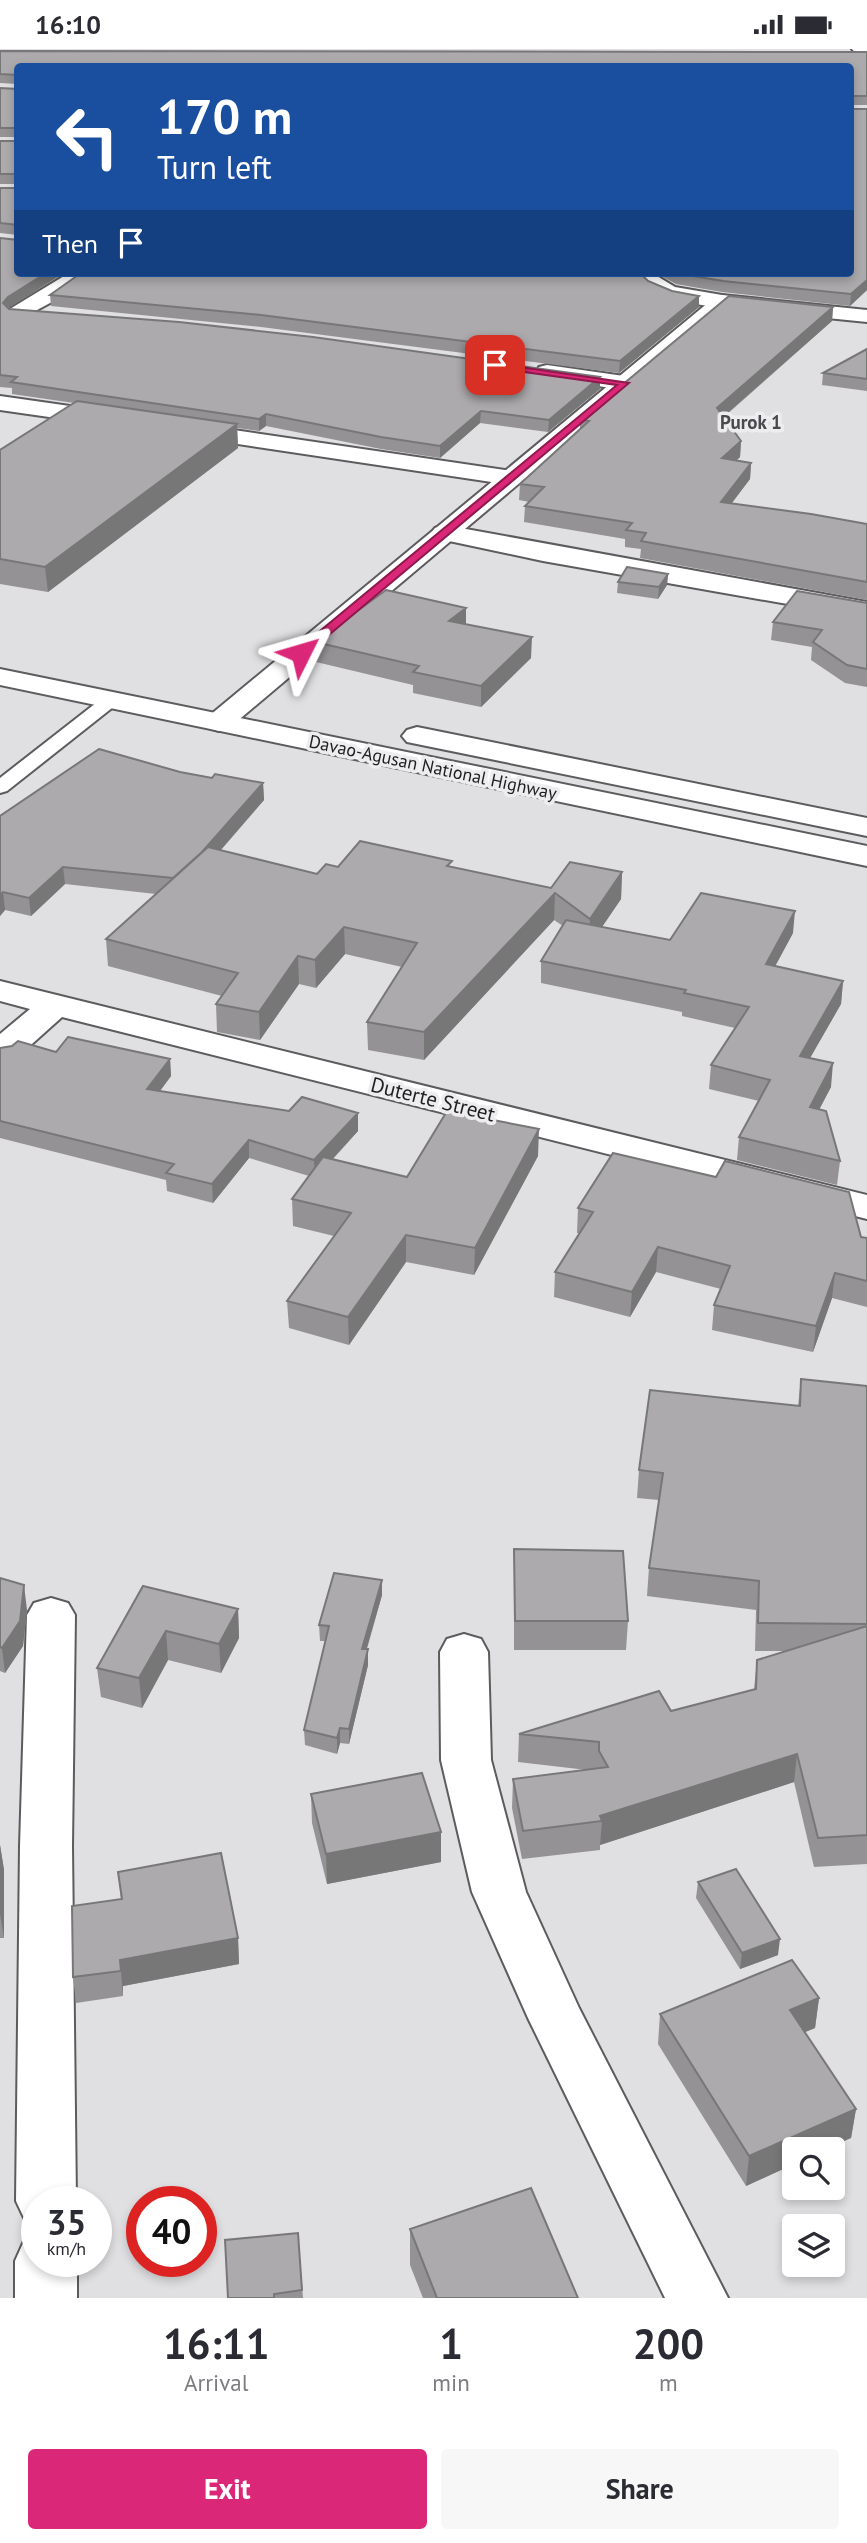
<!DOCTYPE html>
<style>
:root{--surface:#fff;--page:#f7f7f7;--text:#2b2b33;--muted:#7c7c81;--accent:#db2777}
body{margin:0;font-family:"PT Sans",sans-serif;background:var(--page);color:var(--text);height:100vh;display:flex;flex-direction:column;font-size:26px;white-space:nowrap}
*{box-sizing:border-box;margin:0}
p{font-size:23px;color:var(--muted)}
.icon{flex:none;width:38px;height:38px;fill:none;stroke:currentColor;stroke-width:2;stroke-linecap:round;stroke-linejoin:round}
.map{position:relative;height:2249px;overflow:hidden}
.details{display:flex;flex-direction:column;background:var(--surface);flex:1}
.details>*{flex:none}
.top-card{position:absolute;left:14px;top:14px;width:840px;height:214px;border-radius:7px;box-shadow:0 4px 10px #0003;background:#1a4fa0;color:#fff;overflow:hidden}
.controls{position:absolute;left:782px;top:2088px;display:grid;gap:14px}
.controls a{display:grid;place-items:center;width:63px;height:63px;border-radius:7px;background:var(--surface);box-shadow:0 4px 10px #0003;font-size:35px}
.speed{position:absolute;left:21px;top:2137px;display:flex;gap:14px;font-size:35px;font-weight:700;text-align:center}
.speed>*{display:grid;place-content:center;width:91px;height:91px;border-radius:50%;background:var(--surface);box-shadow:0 4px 10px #0003;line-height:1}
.speed small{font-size:18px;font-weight:400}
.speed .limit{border:10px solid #d22;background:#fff;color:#111}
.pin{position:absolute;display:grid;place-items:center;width:60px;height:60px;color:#fff;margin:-30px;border-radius:14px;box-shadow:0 4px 10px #0006}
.me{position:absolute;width:77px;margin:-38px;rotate:50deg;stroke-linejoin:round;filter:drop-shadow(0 0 5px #0008)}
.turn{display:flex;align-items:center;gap:24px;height:147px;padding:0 28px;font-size:32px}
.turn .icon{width:91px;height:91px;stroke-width:2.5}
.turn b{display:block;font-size:49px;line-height:60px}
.then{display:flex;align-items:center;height:66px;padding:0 28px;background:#0003;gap:14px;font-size:26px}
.eta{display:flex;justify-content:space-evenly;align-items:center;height:119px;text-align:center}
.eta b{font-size:42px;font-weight:700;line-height:49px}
.action{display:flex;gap:14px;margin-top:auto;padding:14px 28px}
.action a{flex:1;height:80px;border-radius:7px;background:var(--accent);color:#fff;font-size:28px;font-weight:700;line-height:80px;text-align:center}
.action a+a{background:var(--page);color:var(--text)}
.status{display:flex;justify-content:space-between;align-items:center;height:49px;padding:0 35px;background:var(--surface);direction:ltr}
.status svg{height:19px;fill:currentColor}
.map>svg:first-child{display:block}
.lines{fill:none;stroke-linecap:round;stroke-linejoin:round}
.service-casing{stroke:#5c5b5d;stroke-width:4}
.minor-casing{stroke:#5c5b5d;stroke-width:4}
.tertiary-casing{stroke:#5c5b5d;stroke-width:4}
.trunk-casing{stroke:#5c5b5d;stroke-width:4}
.service{fill:#fff;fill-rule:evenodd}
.minor{fill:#fff;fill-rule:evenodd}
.tertiary{fill:#fff;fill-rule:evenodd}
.trunk{fill:#fff;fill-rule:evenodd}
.wall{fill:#949294}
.shaded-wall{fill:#787778}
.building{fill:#acaaac;stroke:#787778;stroke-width:2}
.route{fill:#db2777;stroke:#8e194d;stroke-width:2}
.labels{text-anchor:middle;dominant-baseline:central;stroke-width:7;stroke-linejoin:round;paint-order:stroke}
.far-street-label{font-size:18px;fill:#1f1f20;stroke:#edecef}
.far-neighbourhood-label{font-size:19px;font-weight:bold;fill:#4a494c;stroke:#edecef}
.street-label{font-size:21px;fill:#1f1f20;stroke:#edecef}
</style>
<div class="status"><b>16:10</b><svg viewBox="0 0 49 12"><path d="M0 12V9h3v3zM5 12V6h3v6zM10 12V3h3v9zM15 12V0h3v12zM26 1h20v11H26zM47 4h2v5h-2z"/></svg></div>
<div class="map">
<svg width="867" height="2249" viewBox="0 0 867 2249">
<rect width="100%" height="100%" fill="#e0dfe2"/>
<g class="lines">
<g class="service-casing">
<path id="service" d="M111,646L120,651L117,655L7,742L0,744V729L105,647Z"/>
</g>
<g class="minor-casing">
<path id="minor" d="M852,0H867V14L862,12Z
M69,224H92L63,247L0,281V266Z
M631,224H652L675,238L722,246L729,248L732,252L729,256L722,258C690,255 651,252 631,224Z
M547,316L624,327L632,329L635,334L632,339L624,341L539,328L536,323L539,318Z
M0,347L112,363L120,365L123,370L120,375L112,377L0,361Z
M186,374L511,422L520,424L523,429L520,434L511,436L178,386L174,381L178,376Z
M444,476L867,553V569L543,512L435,489L431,484L435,479Z
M0,932L867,1146V1170L62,968L13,1012L0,1015V985L30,960L0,952Z
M51,1549L68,1554L75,1566L72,1797L76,2152H37V2176L25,2171L16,2152L20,1797L27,1566L34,1554Z
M464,1585L481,1590L488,1603L491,1711L526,1843L579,1959L728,2249H665L528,1969L472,1843L441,1711L440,1603L447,1590Z
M37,2187V2212H77V2249H15V2212L24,2192Z"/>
</g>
<g class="tertiary-casing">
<path id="tertiary" d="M722,246L867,261V273L727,259L229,679L219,682L209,679L204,673L209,667L715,248Z"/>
</g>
<g class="trunk-casing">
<path id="trunk" d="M0,620L867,797V817L0,636Z
M417,678L867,769V787L407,693L402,687L407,681Z"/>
</g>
<use href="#service" class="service"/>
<use href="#minor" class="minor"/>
<use href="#tertiary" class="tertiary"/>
<use href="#trunk" class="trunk"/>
</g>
<path class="wall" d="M0,2L867,3V56H850V18H18V35L0,34Z
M0,39L18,40V88H0Z
M867,60V241L850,257L722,243L676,235L656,224H850Z
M0,92H18V135H0Z
M0,139H18V186L0,184Z
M0,189L9,260L600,328V340L548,383L480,374L440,409L381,400L266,377L259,382L237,379L238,399L48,543L0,535V401L74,354L12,345V339L0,338Z
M648,232L699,258L619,324L261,278L51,257L50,246Z
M833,258L832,272L724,368L741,392L740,408L737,411L751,414L750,430L731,454L867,475V551L640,509L641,500L625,498V490L524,473L525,457L529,453L519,451L520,435L580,381V371Z
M867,300V342L822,336L823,324Z
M668,525L667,536L658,550L617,544L618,533Z
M867,554V638L845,634L811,611L812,598L771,591L773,573Z
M466,559V575L531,609L481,658L413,644V636L316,613L315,593Z
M180,723L212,729L263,734L264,751L220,802L317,825L338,818H452L551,839L622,823L621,850L602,878L670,891L793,884L775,917L843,932L841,955L810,1009L831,1038L819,1060L840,1112L837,1136L737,1111L739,1088L759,1052L709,1040L711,1016L735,979L682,967V963L541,934V912L563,877L554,871L424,1011L368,1001L367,973L402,918L345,905L316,939L299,935L260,991L217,983L216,955L222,947L108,917L106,890L156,845L65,835L31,867L5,861L0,867V767Z
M0,999L170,1010L171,1027L160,1042L358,1082L333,1110L407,1128L538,1107L474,1226L406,1213L349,1296L289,1279L287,1252L334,1187L293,1177L292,1150L309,1127L249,1109L213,1154L167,1142L166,1131L0,1089Z
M578,1159L867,1189V1258L832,1249L813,1303L712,1281L714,1256L721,1240L656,1223L630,1268L554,1248L555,1223L579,1184H577Z
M801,1330L867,1337V1815L814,1818L794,1733L600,1796V1801L522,1810L512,1759L513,1730L587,1721L518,1713L519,1685L671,1662L754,1640L757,1611L785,1602H755L756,1561L647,1547L649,1519L659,1451L637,1449L639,1421L798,1357Z
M514,1500L628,1572L626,1601H514Z
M0,1529L27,1561L23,1597L5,1624L0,1622Z
M143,1537L238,1560L239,1589L221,1624L168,1611L142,1659L101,1648L97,1619Z
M382,1546L367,1600L368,1616L349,1695L340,1694L337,1705L305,1696L304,1681L326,1592H320L319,1576Z
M311,1745L441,1813L327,1835L312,1774Z
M0,1796L4,1821V1889H0Z
M118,1823L238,1889L239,1915L123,1937V1947L76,1954L73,1928L121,1850Z
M698,1833L778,1906L740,1920L696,1849Z
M819,1949L815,1979L805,1983L856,2060L851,2089L794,2100V2115L746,2137L658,1995L660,1965Z
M410,2180L578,2249H423L410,2216Z
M298,2184L303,2249H228Z"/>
<path class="shaded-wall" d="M46,224H64L9,259L4,265L3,254L8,248Z
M867,231V241L850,257L851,245Z
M699,247V258L619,324L620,312Z
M833,258L832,272L716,374L717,359Z
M600,328V340L548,383L549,371Z
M481,362L480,374L440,409V397Z
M266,365V377L259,382V370Z
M237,375L238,399L48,543L45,518Z
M741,392L740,408L720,425L722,409Z
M751,414L750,430L720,470L721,453Z
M668,525L667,536L658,550L659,538Z
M466,559V579L449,572Z
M532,588L531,609L481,658V637Z
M263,734L264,751L180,848L179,830Z
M63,818L65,835L31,867L29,849Z
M622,823L621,850L589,897L590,870Z
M3,843L5,861L0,867V847Z
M555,844L554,871L424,1011V983Z
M795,862L793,884L764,938L766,915Z
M344,878L345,905L316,939L315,911Z
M298,907L299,935L260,991L259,963Z
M843,932L841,955L798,1030L800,1007Z
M170,1010L171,1027L148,1058L147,1040Z
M833,1014L831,1038L808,1082L810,1058Z
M358,1064V1082L315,1129L314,1111Z
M539,1080L538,1107L474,1226L475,1199Z
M249,1091V1109L213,1154L212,1135Z
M406,1186V1213L349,1296L348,1268Z
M658,1198L656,1223L630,1268L632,1243Z
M835,1224L832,1249L813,1303L816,1277Z
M382,1531V1546L362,1615V1600Z
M24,1536L27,1561L23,1597L5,1624L2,1599Z
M238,1560L239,1589L221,1624L219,1595Z
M166,1582L168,1611L142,1659L139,1629Z
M368,1600V1616L349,1695V1680Z
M340,1679V1694L337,1705V1689Z
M797,1705L794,1733L600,1796L602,1772L600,1767Z
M441,1783V1813L327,1835L326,1805Z
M0,1796L4,1821V1889L0,1865Z
M238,1889L239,1915L123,1937V1947L120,1911Z
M780,1890L778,1906L740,1920L742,1904Z
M819,1949L815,1979L786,1991L790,1961Z
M856,2060L851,2089L827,2100H794V2115L746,2137L749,2107Z"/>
<path class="building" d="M0,2L867,3V47H850V18H18V26L0,25Z
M0,39L18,40V79H0Z
M850,60H867V231L851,245L723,232L675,224H850Z
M0,92H18V125H0Z
M0,139H18V176L0,174Z
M0,189L18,191V224H46L8,248L3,254L9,260L179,273L313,288L600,328L549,371L481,362L440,397L381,388L266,365L259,370L11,333L17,328L0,326Z
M81,224H640L648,232L672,242L699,247L620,312L261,266L50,246Z
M729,247L833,258L717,359L741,392L722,409L751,414L721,453L811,465L867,475V533L641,492L646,484L626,481L632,474L525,457L544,438L520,435L589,372L580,371Z
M867,300V330L823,324Z
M77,352L237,375L45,518L0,510V401Z
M627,518L668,525L659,538L618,533Z
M386,541L466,559L449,572L532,588L481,637L413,623L419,617L315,593Z
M797,542L867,554V620L847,616L813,593L822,581L773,573Z
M99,700L180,723L212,729L215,725L263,734L202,803L173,829L63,818L29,849L3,843L0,847V767Z
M360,792L452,812L447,817L551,839L570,813L622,823L590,870L555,844L424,983L367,973L417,894L344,878L315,911L298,907L259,963L216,955L238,924L106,890L208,798L317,825L326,815L338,818Z
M701,844L795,862L766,915L843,932L800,1007L833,1014L810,1058L826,1062L840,1112L739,1088L770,1031L711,1016L749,958L684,944L686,941L541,912L566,871L670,891Z
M68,988L170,1010L147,1040L289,1062L302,1048L358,1064L314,1111L249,1091L212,1135L166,1124L174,1115L0,1072V999L12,997L18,992L56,1003Z
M447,1062L539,1080L475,1199L406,1186L348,1268L287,1252L351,1164L292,1150L323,1108L407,1128Z
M613,1104L716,1128L725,1112L849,1143L861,1188L867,1189V1232L835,1224L816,1277L714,1256L730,1217L658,1198L632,1243L555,1223L593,1163L578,1159Z
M801,1330L867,1337V1575L758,1574L759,1532L649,1519L663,1424L639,1421L650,1341L800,1357Z
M514,1500L623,1502L628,1572H515Z
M334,1524L382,1531L362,1600H368L349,1680L340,1679L337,1689L304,1681L329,1577L319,1576Z
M0,1529L24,1536L20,1572L2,1599L0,1598Z
M143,1537L238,1560L219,1595L166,1582L139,1629L97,1619Z
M867,1577V1786L818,1789L797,1705L600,1767L602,1772L523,1782L513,1730L608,1718L599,1702V1693L519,1685L659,1642L671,1662L756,1640L757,1611Z
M422,1724L441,1783L326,1805L311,1745Z
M221,1804L238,1889L120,1911L121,1922L73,1928L72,1857L122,1850L118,1823Z
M736,1820L780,1890L742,1904L698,1833Z
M792,1911L819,1949L790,1961L856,2060L749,2107L660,1965Z
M531,2139L578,2249H437L410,2180Z
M298,2184L302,2241L274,2245V2249H228L225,2191Z"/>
<path class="route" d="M492,314L629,334L305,606H297V601L617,336L495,319L490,316Z"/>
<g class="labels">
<g class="far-street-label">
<text transform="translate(433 718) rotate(12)">Davao-Agusan National Highway</text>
</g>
<g class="far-neighbourhood-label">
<text x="751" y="373">Purok 1</text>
</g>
<g class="street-label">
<text transform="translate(433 1050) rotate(14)">Duterte Street</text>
</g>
</g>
</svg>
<div class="controls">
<a><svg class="icon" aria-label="search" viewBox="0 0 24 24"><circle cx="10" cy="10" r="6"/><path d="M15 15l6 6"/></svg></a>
<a><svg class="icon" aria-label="layers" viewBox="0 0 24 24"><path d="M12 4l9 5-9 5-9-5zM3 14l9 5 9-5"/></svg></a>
</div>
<div class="speed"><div>35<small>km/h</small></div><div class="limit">40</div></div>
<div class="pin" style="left:495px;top:316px;background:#d93025"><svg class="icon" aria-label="arrive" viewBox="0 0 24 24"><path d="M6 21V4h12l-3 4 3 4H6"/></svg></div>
<svg class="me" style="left:301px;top:604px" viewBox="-20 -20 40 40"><path d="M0-17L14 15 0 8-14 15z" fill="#db2777" stroke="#fff" stroke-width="4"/></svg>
<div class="top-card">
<div class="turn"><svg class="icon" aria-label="left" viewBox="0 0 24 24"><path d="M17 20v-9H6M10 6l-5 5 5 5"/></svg><div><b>170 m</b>Turn left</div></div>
<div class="then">Then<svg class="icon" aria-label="arrive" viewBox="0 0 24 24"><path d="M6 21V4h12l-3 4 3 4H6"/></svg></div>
</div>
</div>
<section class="details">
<div class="eta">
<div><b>16:11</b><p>Arrival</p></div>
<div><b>1</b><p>min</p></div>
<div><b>200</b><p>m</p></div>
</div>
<div class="action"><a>Exit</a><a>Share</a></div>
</section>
